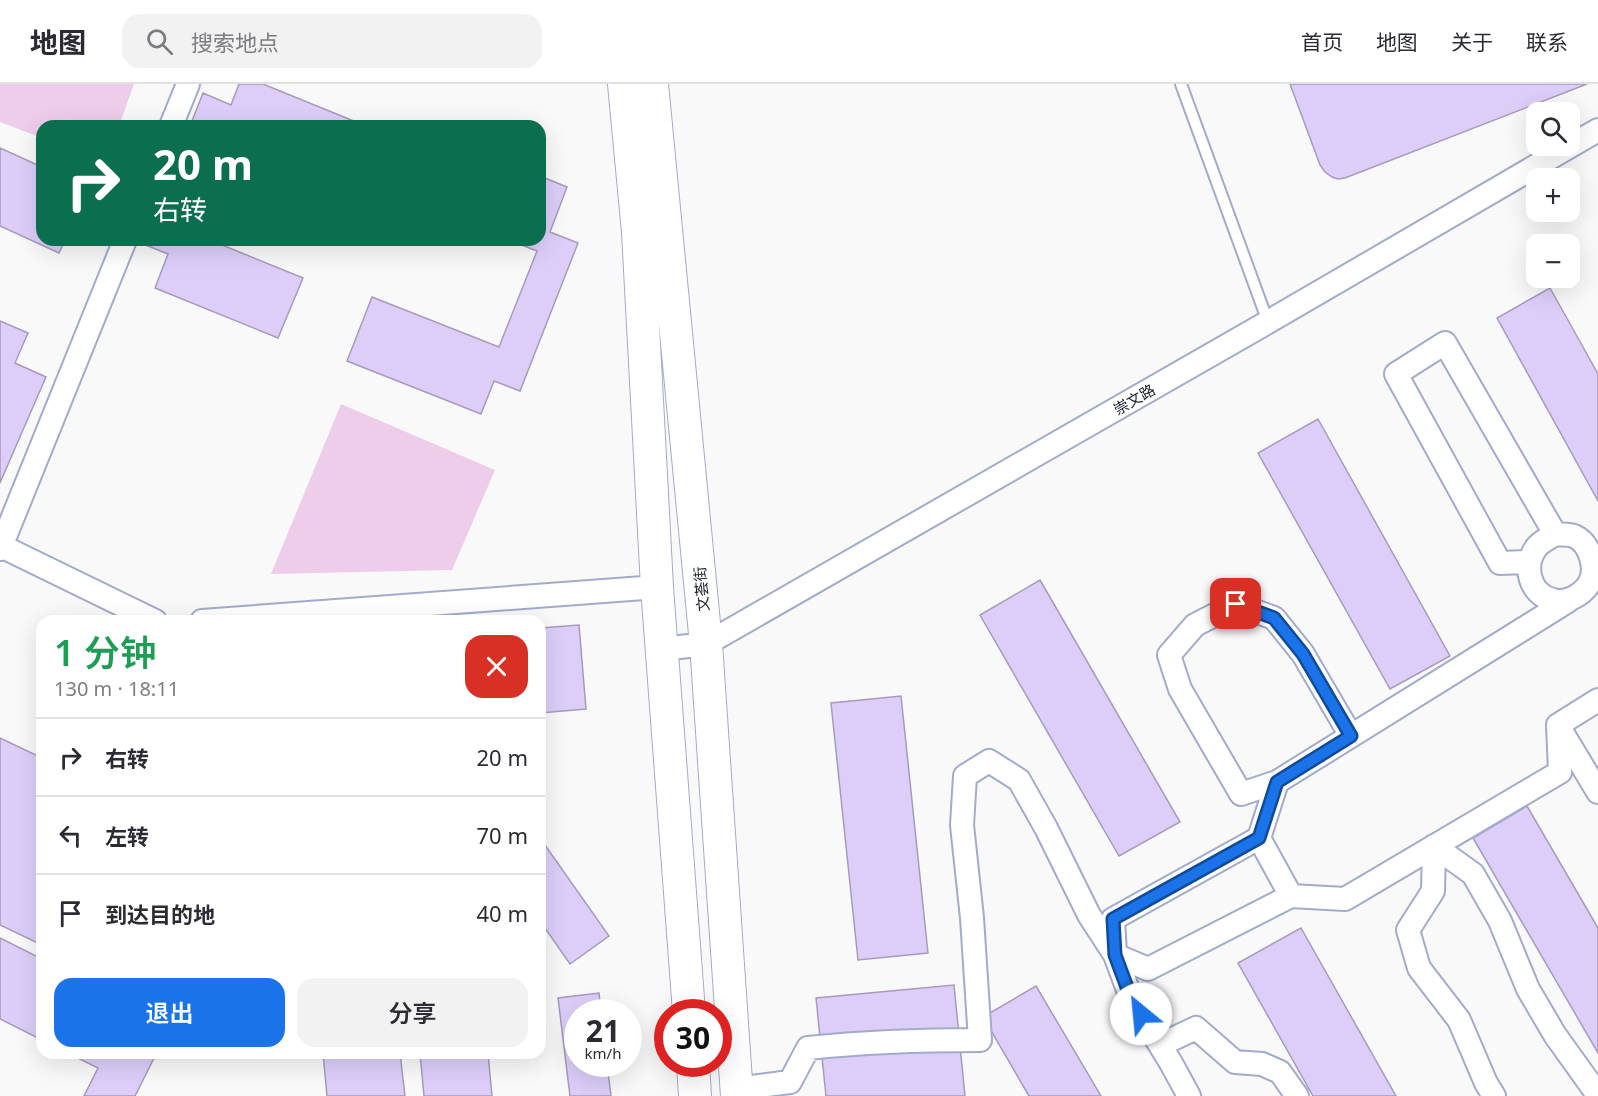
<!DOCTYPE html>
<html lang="zh">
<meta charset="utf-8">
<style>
:root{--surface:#fff;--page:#f2f2f3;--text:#2b2b33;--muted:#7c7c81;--line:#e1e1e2;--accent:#1a73e8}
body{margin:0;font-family:"Noto Sans","Noto Sans SC",sans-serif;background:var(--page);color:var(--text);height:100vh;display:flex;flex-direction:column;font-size:22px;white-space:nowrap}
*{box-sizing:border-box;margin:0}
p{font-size:20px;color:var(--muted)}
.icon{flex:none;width:33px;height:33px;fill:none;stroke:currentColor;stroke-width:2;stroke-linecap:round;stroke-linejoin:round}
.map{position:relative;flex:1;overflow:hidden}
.side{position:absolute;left:36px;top:531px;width:510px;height:444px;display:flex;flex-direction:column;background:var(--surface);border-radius:18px;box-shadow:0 6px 24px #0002}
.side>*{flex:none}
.banner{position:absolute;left:36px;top:36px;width:510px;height:126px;border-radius:18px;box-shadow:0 6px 24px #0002;background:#0b6e4f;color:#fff;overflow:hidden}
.tools{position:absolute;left:1526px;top:18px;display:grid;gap:12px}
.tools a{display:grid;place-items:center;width:54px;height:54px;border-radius:12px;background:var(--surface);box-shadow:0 6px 24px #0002;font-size:30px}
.speed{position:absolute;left:564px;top:915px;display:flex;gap:12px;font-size:30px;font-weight:700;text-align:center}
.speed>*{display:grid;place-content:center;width:78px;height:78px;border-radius:50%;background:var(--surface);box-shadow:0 6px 24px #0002;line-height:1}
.speed small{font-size:15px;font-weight:400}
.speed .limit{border:9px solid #d22;background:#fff;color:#111}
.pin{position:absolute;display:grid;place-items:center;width:51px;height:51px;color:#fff;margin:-26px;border-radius:12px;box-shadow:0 3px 9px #0006}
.me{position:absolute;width:66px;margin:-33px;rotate:332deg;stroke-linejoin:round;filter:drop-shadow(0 0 4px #0008)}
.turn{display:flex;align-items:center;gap:21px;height:126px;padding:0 18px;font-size:27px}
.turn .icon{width:78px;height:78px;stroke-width:2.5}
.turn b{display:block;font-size:42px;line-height:51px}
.round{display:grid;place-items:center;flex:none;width:63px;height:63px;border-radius:18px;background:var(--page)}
.headline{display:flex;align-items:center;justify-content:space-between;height:102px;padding:0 18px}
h1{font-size:36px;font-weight:600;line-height:45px;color:#1e9e55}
.button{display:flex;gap:12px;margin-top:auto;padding:12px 18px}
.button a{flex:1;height:69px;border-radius:18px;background:var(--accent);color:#fff;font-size:24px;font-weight:600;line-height:69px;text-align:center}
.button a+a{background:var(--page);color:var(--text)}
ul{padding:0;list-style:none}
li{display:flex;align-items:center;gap:18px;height:78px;padding:0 18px;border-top:2px solid var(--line)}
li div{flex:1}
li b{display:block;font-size:22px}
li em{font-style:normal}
header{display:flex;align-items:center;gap:36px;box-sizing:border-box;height:84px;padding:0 30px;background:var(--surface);border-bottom:2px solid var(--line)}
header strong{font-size:28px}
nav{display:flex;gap:33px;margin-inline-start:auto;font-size:21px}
.search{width:420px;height:54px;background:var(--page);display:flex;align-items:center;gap:15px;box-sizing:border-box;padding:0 21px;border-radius:18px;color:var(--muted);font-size:22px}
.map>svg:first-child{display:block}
.green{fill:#eecdeb}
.building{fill:#dccef9;stroke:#a69bbb;stroke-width:1.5}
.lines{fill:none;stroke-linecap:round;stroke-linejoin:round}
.lane-casing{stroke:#a2abcc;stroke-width:14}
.street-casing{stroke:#a2abcc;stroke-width:26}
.secondary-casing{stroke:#a2abcc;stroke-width:34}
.lane{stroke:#fff;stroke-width:10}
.street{stroke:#fff;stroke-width:22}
.secondary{stroke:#fff;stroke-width:32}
.route-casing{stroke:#114b97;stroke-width:15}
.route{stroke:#1a73e8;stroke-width:10}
.labels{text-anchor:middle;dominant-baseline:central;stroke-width:4.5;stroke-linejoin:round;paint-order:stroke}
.street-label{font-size:15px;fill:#1a1e2a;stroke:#fff}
</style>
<header>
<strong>地图</strong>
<div class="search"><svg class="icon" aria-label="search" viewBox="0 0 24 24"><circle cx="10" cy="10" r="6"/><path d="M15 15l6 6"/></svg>搜索地点</div>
<nav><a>首页</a><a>地图</a><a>关于</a><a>联系</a></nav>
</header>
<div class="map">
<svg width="1598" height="1012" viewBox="0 0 1598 1012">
<rect width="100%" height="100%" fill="#f9f9f9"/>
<path class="green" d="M0,0H134L119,42H42V54L0,38Z
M341,320L495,386L452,486L271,490Z"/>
<path class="building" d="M239,0H263L366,42H190L203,9L231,21Z
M1290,0H1587L1345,94L1338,95L1332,93L1325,88L1320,81Z
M0,64L42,83V156H65L59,169L0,142Z
M540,92L567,103L550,148L578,159L520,307L494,297L481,330L347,277L372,213L499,263L537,167L509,156H540Z
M144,156H210L303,194L278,254L155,204L168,170L143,160Z
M1550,204L1598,290V417L1497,234Z
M0,237L28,249L15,279L46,293L0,399Z
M1318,335L1450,572L1390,605L1258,369Z
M1040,496L1180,738L1119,772L980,531Z
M579,541L586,625L540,629V544Z
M901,612L928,869L858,876L831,619Z
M0,654L42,674V861L0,841Z
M1527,722L1598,844V969L1473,754Z
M540,754L609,852L570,880L540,837Z
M1301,844L1396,1012H1313L1238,879Z
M0,854L42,875V956L0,935Z
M954,901L965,1012H826L816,914Z
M1036,902L1101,1012H1029L983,933Z
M599,909L601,928H578V980H607L611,1012H570L558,914Z
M68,969H149L155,972L135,1012H84L98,984Z
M323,969H400L405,1012H327Z
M420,969H488L492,1012H424Z"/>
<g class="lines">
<g class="lane-casing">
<path id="lane" d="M1181,0L1268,238"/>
</g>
<g class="street-casing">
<path id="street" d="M171,42L188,0
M1,462L155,537
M0,465L125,156
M1528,478L1500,479L1396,290L1445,259L1555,450C1560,451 1568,450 1574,452C1590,459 1598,485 1589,500C1582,511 1566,520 1553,516C1529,510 1523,482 1536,464C1540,458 1549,454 1555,450
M1568,517L1277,698L1259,754L1291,812L1345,815L1560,688L1558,641L1598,616
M202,537L657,503
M662,565L706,560L1268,238L1598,46
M1560,645L1598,708
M1277,698L1241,710L1180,605L1169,571L1195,541L1236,520L1274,534L1303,570L1351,652
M1259,754L1113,835L1115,871L1148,885L1291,812
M1160,961L1196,944L1235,978L1262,980L1280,988L1297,1012
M736,1005L790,998L808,964C865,958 923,956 980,956L972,834L962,741L965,692L989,677L1019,696L1046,744L1089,831L1115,871L1131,914L1171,979L1189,1012
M1494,1012L1486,999L1459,936L1419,884L1408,846L1433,807L1434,762L1473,790L1500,837L1528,905L1555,951L1598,1011"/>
</g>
<g class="secondary-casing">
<path id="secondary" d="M624,0L638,148L657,503L689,928
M652,0L706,560L737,1012
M693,980L695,1012"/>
</g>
<use href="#lane" class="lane"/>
<use href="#street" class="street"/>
<use href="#secondary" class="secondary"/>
</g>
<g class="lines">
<g class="route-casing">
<path id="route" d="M1141,930L1131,914L1115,871L1113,835L1259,754L1277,698L1351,652L1303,570L1274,534L1236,520"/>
</g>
<use href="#route" class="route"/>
</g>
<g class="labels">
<g class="street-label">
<text transform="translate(1134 315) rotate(-30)">崇文路</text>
<text transform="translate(701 505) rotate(-95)">文荟街</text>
</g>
</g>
</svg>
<div class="tools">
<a><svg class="icon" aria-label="search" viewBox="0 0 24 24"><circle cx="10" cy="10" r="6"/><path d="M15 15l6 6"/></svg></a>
<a>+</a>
<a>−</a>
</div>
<div class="speed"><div>21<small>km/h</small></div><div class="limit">30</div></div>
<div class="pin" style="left:1236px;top:520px;background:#d93025"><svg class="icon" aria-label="arrive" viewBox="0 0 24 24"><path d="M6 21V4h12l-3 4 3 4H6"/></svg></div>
<svg class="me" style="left:1141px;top:930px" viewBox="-20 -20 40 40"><circle r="19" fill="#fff"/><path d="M0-13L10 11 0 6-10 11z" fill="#1a73e8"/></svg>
<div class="banner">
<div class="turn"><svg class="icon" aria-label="right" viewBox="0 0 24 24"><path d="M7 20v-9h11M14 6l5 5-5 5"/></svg><div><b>20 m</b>右转</div></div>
</div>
<section class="side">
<div class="headline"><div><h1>1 分钟</h1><p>130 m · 18:11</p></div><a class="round" style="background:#d93025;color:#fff"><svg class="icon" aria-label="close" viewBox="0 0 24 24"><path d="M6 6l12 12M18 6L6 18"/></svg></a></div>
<ul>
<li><svg class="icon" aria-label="right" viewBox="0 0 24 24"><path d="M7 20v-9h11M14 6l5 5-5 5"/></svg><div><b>右转</b></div><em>20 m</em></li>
<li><svg class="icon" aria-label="left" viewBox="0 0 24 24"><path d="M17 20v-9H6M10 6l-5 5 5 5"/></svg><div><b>左转</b></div><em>70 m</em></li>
<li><svg class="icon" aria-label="arrive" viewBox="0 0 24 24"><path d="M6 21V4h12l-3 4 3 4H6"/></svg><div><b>到达目的地</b></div><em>40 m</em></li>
</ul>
<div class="button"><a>退出</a><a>分享</a></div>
</section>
</div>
